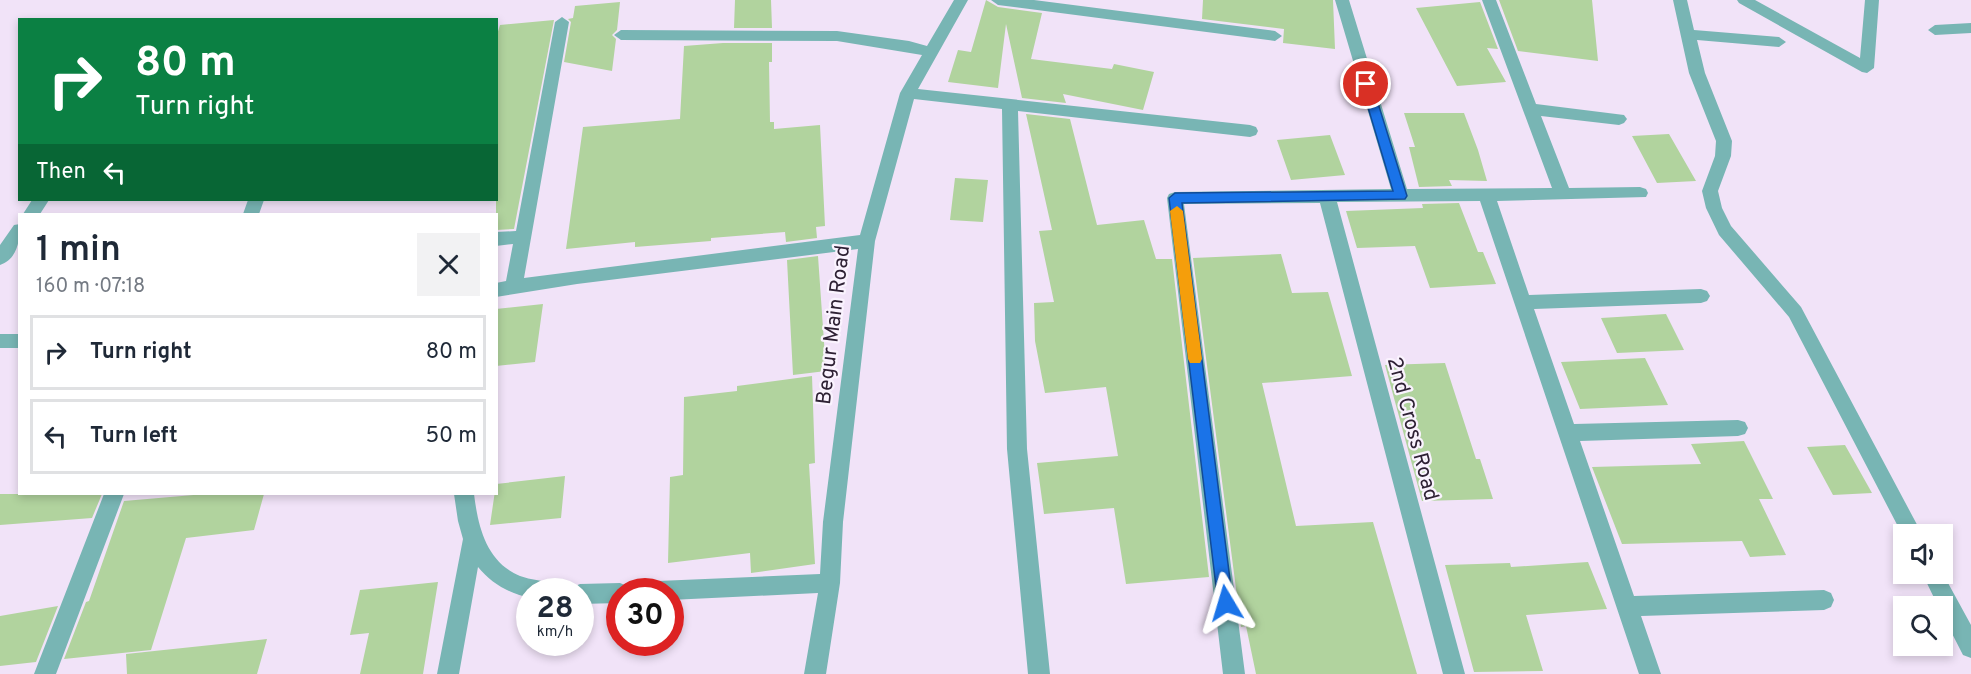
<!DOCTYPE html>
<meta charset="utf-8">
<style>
:root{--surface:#fff;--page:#f2f2f3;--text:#1f2937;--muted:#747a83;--line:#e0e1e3}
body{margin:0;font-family:Overpass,sans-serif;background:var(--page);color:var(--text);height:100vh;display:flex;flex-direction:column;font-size:22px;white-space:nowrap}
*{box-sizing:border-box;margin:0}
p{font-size:20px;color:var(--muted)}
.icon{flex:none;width:33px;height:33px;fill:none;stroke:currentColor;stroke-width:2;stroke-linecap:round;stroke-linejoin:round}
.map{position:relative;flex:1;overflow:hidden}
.sheet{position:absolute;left:18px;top:213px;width:480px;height:282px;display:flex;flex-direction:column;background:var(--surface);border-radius:0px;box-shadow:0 3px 9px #0003}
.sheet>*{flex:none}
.hud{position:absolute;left:18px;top:18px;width:480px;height:183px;border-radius:0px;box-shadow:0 3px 9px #0003;background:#0b8043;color:#fff;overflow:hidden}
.buttons{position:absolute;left:1893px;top:524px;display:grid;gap:12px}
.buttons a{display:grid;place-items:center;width:60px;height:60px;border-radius:0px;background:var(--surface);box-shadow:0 3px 9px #0003;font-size:30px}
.speed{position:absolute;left:516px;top:578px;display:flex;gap:12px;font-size:30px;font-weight:700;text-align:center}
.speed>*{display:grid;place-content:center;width:78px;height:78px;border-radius:50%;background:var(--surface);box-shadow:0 3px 9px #0003;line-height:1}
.speed small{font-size:15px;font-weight:400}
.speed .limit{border:9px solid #d22;background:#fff;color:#111}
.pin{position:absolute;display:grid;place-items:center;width:51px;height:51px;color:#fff;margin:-26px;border:3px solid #fff;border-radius:50%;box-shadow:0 2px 6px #0007}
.me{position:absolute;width:66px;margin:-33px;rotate:353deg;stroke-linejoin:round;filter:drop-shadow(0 0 4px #0008)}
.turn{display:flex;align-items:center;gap:21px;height:126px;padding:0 18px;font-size:27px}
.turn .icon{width:78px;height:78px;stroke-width:2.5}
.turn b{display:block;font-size:42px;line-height:51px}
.then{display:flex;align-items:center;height:57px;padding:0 18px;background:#0003;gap:12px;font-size:22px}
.round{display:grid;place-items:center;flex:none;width:63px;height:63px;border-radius:0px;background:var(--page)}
.summary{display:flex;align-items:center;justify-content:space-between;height:102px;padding:0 18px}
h1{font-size:36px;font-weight:600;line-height:45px}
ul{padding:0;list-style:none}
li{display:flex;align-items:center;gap:18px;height:75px;margin:0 12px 9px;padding:0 6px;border:3px solid var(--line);border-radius:0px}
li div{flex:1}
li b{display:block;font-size:22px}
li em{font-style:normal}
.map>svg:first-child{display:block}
.building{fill:#b1d39e}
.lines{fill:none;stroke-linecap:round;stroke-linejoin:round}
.minor{fill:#78b5b4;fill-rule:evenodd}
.route{fill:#1a73e8;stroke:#114b97;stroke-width:1.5}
.slow{fill:#f59e0b}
.labels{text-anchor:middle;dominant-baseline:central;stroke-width:4.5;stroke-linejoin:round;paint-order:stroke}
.street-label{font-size:21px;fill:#2e2134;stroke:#faf3fe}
</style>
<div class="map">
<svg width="1971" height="674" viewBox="0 0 1971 674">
<rect width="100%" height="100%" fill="#f1e3f8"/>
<path class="building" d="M735,0H771L772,28H734Z
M986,0L998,7L1042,13L1031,59L1112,69L1114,64L1154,72L1143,110L1063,94L1066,103L1022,98L1006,24L998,88L948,82L958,50L971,52Z
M1203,0H1333L1335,49L1283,43L1284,29L1202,19Z
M1499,0H1592L1598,61L1518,51Z
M620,2L617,30L612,35L616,39L612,71L564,62L571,22L568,19L573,18L575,6Z
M1480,2L1498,49L1487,48L1506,82L1457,86L1416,8Z
M554,20L514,229L496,230V38L500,25Z
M723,43H772V62H769L770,122H774V129L820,125L825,226L816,227L817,238L786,242L785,232L711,238V241L635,247V242L566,249L583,127L680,119L684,46Z
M1404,113H1464L1478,150L1487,181L1449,180L1452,186L1419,187L1409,147H1415Z
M1026,114L1070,119L1097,225L1144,220L1156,259H1172L1209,577L1126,584L1114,508L1044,514L1037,463L1118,456L1106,387L1045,393L1035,341L1034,303L1054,302L1039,231L1052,230Z
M1669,134L1696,181L1657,183L1632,136Z
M1330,135L1345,175L1291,180L1277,140Z
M955,178L988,180L983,222L950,220Z
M1459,203L1478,252H1483L1496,284L1430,288L1415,246L1357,248L1346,211L1423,208L1422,204Z
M1281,254L1292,293L1328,292L1352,376L1262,383L1296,526L1373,522L1417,674H1256L1246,626L1241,627L1193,258Z
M818,256L826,371L793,375L787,260Z
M543,304L535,362L496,366V309Z
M1666,314L1684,350L1617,353L1601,318Z
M1645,358L1668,405L1580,409L1561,362Z
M1445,363L1476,459H1480L1493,499L1422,501L1385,365Z
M812,376L815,463L809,464L815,564L751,573L750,553L668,563L670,477L683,475L684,397L737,391V386Z
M1744,441L1773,499H1759L1786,555L1750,557L1742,541L1622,544L1592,467L1701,464L1691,444Z
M1845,445L1872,493L1833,495L1807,447Z
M565,476L561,518L490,525L496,484Z
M0,494H102L92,518L0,525Z
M205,494H264L254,530L186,538L151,650L64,659L86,602L89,601L124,501Z
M1588,562L1607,609L1526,615L1543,671L1474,672L1445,565L1510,563L1511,567Z
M438,582L423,674H360L369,633L350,635L360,590Z
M58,606L36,662L0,666V616Z
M267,639L257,674H127L126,654Z"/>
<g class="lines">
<path class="minor" d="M954,0H968L918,89L1250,125L1256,127L1258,131L1256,135L1250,137L1018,111L1027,449L1050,674H1028L1007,449L1002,109L914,99L875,241L843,522L840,583L826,674H804L818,593L670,600V591H648L651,584L658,581L820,574L823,522L858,249L577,284L496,297V283L506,281L513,244L496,246V232L516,231L555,22L562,17L569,22L524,278L860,235L900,93L922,55L837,41L621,40L614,35L621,30L837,31L909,41L927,46Z
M991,0H1034L1275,31L1282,36L1275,41L998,5Z
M1335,0H1349L1407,189L1552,188L1482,0H1496L1536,104L1624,115L1627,119L1624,123L1619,125L1541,116L1569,188L1640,187L1646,189L1648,193L1646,197L1497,201L1529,295L1701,289L1707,291L1710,296L1707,301L1701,303L1534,309L1574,424L1738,420L1745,422L1748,428L1745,434L1738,436L1580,441L1634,596L1824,590L1831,593L1834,600L1831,607L1824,610L1641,616L1661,674H1639L1480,201L1337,202L1465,674H1443L1320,203L1184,204L1245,674H1223L1167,198L1169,194L1175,192L1391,189Z
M1673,0H1687L1694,30L1779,37L1786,42L1779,47L1697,40L1705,73L1732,141L1731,156L1718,191L1722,208L1731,226L1801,307L1922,534H1904V538L1789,317L1719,235L1706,208L1702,191L1715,156L1716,141L1689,73Z
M1737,0H1755L1860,58L1865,0H1879L1874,68L1867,73L1862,72L1739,3Z
M1971,23V33L1935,35L1928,30L1935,25Z
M32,200H49L40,214H23Z
M248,200H264L259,214H243Z
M20,224C20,239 18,259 0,265V245L14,225Z
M0,334H20V348H0Z
M104,494H124L56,674H34Z
M454,494H474C478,526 486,562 520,576C531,580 542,580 552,584L555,591H530V598C509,593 492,584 478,567L459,674H437L463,539L458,521Z
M1942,572L1971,625V658L1963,655L1942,614V606H1938L1922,573Z
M620,583L627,586L630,591H620V603L580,604V591H571L573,587L580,584Z"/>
</g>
<path class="route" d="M1366,80L1372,84L1407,196L1405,199L1182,203L1233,603L1231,608L1226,610L1220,608L1218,603L1169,198L1175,193L1393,191L1361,84Z"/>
<path class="slow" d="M1177,206L1183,211L1202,359L1200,363H1190L1188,359L1170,211Z"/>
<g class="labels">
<g class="street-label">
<text transform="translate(834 325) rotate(-83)">Begur Main Road</text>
<text transform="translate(1412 429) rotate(75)">2nd Cross Road</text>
</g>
</g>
</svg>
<div class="buttons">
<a><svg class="icon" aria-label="sound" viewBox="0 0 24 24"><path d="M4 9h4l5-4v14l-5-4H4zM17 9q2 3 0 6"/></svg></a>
<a><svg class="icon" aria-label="search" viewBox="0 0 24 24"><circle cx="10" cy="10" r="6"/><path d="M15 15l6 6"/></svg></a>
</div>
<div class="speed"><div>28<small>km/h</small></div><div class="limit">30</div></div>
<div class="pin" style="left:1366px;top:84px;background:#d93025"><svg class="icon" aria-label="arrive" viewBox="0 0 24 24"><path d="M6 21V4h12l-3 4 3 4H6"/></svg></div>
<svg class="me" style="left:1226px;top:603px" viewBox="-20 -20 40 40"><path d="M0-17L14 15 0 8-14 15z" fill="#1a73e8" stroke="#fff" stroke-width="4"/></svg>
<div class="hud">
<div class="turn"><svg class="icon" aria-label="right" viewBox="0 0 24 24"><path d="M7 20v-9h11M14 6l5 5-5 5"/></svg><div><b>80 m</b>Turn right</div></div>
<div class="then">Then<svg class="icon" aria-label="left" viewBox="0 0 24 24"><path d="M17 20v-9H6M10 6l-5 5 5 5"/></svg></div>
</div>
<section class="sheet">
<div class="summary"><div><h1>1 min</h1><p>160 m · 07:18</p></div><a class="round"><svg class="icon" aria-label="close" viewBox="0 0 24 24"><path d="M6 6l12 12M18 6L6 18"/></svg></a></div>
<ul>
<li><svg class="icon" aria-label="right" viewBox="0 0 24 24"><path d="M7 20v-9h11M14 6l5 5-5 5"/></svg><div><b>Turn right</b></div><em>80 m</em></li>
<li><svg class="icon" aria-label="left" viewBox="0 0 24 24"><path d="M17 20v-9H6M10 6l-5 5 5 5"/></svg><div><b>Turn left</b></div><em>50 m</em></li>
</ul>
</section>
</div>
